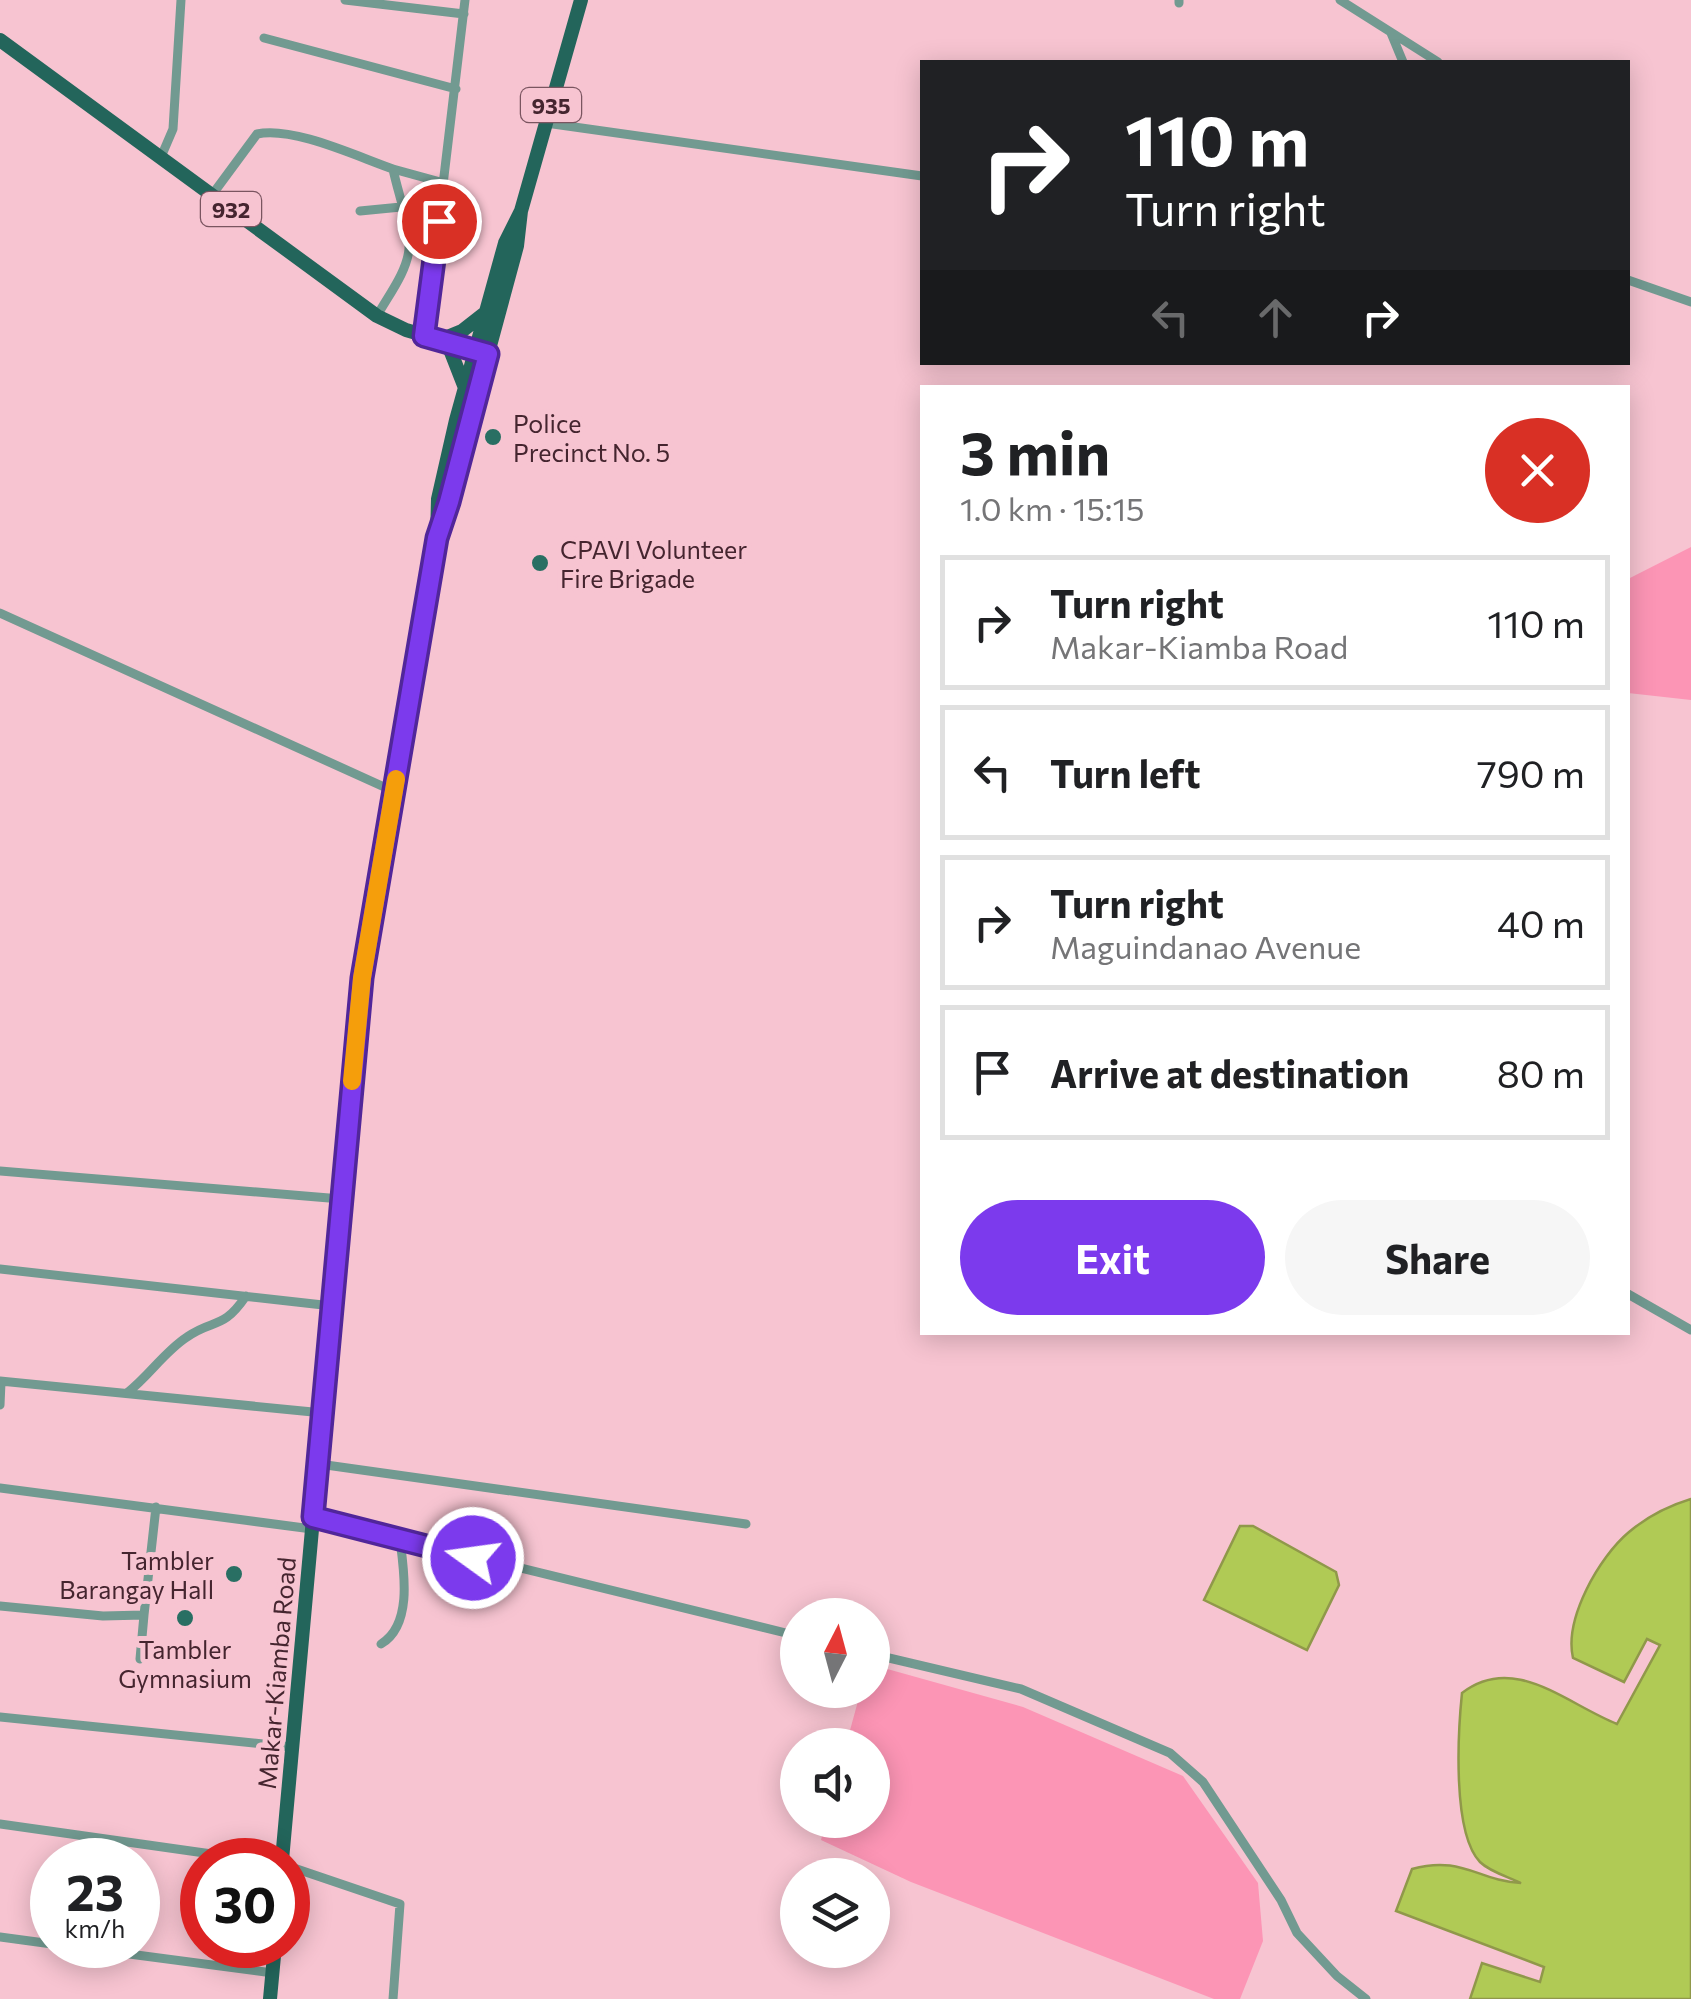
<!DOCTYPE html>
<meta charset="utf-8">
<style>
:root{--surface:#fff;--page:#f6f6f6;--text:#202124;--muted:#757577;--line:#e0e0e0;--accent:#7c3aed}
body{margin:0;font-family:Commissioner,sans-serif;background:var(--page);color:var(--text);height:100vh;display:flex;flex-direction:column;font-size:38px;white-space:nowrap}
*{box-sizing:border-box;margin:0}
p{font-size:32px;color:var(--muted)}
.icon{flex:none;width:55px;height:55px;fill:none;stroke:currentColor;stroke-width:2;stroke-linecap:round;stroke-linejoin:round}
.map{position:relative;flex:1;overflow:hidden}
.sheet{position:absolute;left:920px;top:385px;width:710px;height:950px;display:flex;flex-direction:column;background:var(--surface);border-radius:0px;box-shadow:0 5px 25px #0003}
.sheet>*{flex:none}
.banner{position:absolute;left:920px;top:60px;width:710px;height:305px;border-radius:0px;box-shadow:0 5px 25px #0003;background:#202124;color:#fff;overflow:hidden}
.needle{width:65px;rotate:6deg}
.buttons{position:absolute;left:780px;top:1598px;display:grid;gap:20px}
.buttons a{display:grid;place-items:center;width:110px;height:110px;border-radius:50%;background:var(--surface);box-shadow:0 5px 25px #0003;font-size:50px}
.speed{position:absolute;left:30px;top:1838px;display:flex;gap:20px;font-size:50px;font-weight:700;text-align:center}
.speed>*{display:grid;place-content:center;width:130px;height:130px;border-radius:50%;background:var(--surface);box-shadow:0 5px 25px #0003;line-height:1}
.speed small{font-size:25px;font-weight:400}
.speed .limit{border:15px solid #d22;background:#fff;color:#111}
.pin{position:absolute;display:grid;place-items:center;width:85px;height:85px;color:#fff;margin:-42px;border:5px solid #fff;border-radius:50%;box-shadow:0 2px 10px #0007}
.me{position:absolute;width:110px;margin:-55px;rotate:284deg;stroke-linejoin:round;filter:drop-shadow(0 0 8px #0008)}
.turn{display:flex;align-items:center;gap:35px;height:210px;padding:0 40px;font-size:45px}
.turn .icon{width:130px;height:130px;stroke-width:2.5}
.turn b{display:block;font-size:70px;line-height:85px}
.lanes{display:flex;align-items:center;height:95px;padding:0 40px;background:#0003;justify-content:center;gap:50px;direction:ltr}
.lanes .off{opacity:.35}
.round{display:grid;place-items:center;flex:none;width:105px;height:105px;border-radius:52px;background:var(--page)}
.head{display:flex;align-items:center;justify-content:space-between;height:170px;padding:0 40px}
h1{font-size:60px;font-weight:700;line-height:75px}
.action{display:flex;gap:20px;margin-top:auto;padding:20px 40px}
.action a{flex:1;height:115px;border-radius:60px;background:var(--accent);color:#fff;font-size:40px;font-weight:700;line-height:115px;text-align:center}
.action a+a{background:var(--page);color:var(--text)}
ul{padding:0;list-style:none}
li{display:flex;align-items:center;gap:30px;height:135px;margin:0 20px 15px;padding:0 20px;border:5px solid var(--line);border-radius:0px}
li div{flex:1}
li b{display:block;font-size:38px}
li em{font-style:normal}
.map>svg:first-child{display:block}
.green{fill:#fc95b5}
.water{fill:#b0ca55;stroke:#90984a;stroke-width:2.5}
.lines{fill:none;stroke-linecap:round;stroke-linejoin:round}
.street{stroke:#729a91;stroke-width:9}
.primary{stroke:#23655b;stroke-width:14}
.route-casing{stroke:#51269a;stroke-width:25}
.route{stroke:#7c3aed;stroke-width:18}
.slow{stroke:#f59e0b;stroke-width:18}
.poi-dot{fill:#296f63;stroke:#f7c4d1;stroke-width:4}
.labels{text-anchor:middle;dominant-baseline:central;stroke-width:10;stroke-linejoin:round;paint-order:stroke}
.shield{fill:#f7c4d1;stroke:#7a5560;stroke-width:2.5}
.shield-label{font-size:22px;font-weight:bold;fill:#45252f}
.poi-label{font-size:25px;fill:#45252f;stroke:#f7c4d1;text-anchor:start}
.street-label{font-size:25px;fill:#45252f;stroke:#f7c4d1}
</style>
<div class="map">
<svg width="1691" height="1999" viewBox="0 0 1691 1999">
<rect width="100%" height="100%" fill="#f7c4d1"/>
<path class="green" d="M1691,547V700L1628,693V579Z
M873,1665L1023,1707L1183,1776L1258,1883L1263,1941L1240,1999H1214L911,1882L821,1840L826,1820H872V1745H846L861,1690H872Z"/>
<path class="water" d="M1691,1499V1999H1470L1482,1963L1540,1982L1544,1967L1396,1911L1412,1869C1462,1855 1478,1881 1521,1883C1509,1877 1490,1872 1480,1862C1452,1833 1458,1732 1462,1693C1514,1653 1565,1703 1617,1724L1660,1645L1647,1639L1624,1682L1573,1658C1564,1619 1599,1557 1629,1532C1648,1516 1668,1506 1691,1499Z
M1240,1526H1253L1336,1572L1339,1585L1307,1650L1204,1600Z"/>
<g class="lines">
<path class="street" d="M345,0L464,14
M1179,0V3
M1340,0L1438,62
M1391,33L1403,62
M264,38L456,89
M546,123L922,176
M161,157L173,129L181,0
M212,195L257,134C293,126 358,157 393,169
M360,211L401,207
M1628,280L1691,302
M377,316C388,296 407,272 409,249C410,223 398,194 393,169L444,183
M425,336L465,0
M0,613L393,791
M0,1171L341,1199
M0,1269L332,1306
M1628,1294L1691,1330
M0,1381L323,1413
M127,1393C149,1376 164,1352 187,1337C214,1318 222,1331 246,1296
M0,1405L1,1382
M319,1464L746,1524
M0,1488L312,1529
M313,1517L798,1636
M0,1606L103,1616L144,1615L156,1507
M381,1644C413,1625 404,1571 400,1540
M872,1654L1021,1689L1170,1753L1203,1782L1281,1900L1297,1933L1337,1976L1366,1999
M140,1659L144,1615
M0,1717L292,1747
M0,1824L254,1860
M288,1866L400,1904L393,1999
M0,1937L52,1944
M61,1945L273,1973"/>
<path class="primary" d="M0,40L377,316L406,330L488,354
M440,340L462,331L485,313
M447,342L465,388
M442,523L517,246L521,211L581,0
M282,1860L362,978L420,652L437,538L438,499L456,420L505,243L521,211
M270,1999L275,1945"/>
</g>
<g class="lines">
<g class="route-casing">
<path id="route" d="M439,221L424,336L488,354L449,502L437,538L362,978L313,1517L473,1558"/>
</g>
<use href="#route" class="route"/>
<path class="slow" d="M352,1081L362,978L396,779"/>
</g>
<g class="poi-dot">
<circle cx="493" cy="437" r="10"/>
<circle cx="540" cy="563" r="10"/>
<circle cx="234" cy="1574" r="10"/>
<circle cx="185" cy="1618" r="10"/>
</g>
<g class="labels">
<g class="shield">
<rect x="521" y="88" width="60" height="34" rx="8"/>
<rect x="201" y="192" width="60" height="34" rx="8"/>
</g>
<g class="shield-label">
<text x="551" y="105">935</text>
<text x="231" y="209">932</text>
</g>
<g class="poi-label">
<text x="513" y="423">Police<tspan x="513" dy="29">Precinct No. 5</tspan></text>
<text x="560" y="549">CPAVI Volunteer<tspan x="560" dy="29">Fire Brigade</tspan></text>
<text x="214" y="1560" text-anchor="end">Tambler<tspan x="214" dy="29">Barangay Hall</tspan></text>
<text x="185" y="1649" text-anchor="middle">Tambler<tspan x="185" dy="29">Gymnasium</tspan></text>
</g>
<g class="street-label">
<text transform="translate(276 1673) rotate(-85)">Makar-Kiamba Road</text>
</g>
</g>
</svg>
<div class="buttons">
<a><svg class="needle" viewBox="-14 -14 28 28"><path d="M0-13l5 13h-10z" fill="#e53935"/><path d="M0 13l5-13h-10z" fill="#757577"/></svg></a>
<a><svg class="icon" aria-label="sound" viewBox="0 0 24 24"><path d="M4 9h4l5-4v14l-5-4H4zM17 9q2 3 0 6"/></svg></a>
<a><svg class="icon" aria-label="layers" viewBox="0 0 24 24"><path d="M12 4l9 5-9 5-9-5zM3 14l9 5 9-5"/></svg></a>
</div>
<div class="speed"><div>23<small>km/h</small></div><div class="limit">30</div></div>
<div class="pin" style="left:439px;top:221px;background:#d93025"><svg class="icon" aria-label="arrive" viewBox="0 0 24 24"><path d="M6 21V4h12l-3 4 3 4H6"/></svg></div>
<svg class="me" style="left:473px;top:1558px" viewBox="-20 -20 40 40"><circle r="17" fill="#7c3aed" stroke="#fff" stroke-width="3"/><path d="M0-11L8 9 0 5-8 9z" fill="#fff"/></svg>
<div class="banner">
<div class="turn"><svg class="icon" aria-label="right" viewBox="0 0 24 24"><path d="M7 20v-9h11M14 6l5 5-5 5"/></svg><div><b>110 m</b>Turn right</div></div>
<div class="lanes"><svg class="icon off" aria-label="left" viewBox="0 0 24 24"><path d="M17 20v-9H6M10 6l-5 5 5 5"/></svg><svg class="icon off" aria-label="ahead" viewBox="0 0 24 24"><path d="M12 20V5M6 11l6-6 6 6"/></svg><svg class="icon" aria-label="right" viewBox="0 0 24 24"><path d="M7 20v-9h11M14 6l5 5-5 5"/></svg></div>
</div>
<section class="sheet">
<div class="head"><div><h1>3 min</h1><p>1.0 km · 15:15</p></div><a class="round" style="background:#d93025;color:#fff"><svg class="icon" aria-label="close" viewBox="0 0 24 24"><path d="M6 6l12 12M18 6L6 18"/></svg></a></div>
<ul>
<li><svg class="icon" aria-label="right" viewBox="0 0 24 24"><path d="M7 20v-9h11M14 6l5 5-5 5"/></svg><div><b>Turn right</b><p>Makar-Kiamba Road</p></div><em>110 m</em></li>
<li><svg class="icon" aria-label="left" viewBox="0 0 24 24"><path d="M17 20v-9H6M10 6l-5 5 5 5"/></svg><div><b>Turn left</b></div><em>790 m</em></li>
<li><svg class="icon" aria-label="right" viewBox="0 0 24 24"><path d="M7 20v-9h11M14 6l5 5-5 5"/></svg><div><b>Turn right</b><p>Maguindanao Avenue</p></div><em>40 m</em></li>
<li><svg class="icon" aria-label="arrive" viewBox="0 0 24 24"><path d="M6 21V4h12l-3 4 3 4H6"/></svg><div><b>Arrive at destination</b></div><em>80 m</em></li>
</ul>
<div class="action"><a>Exit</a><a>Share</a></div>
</section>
</div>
